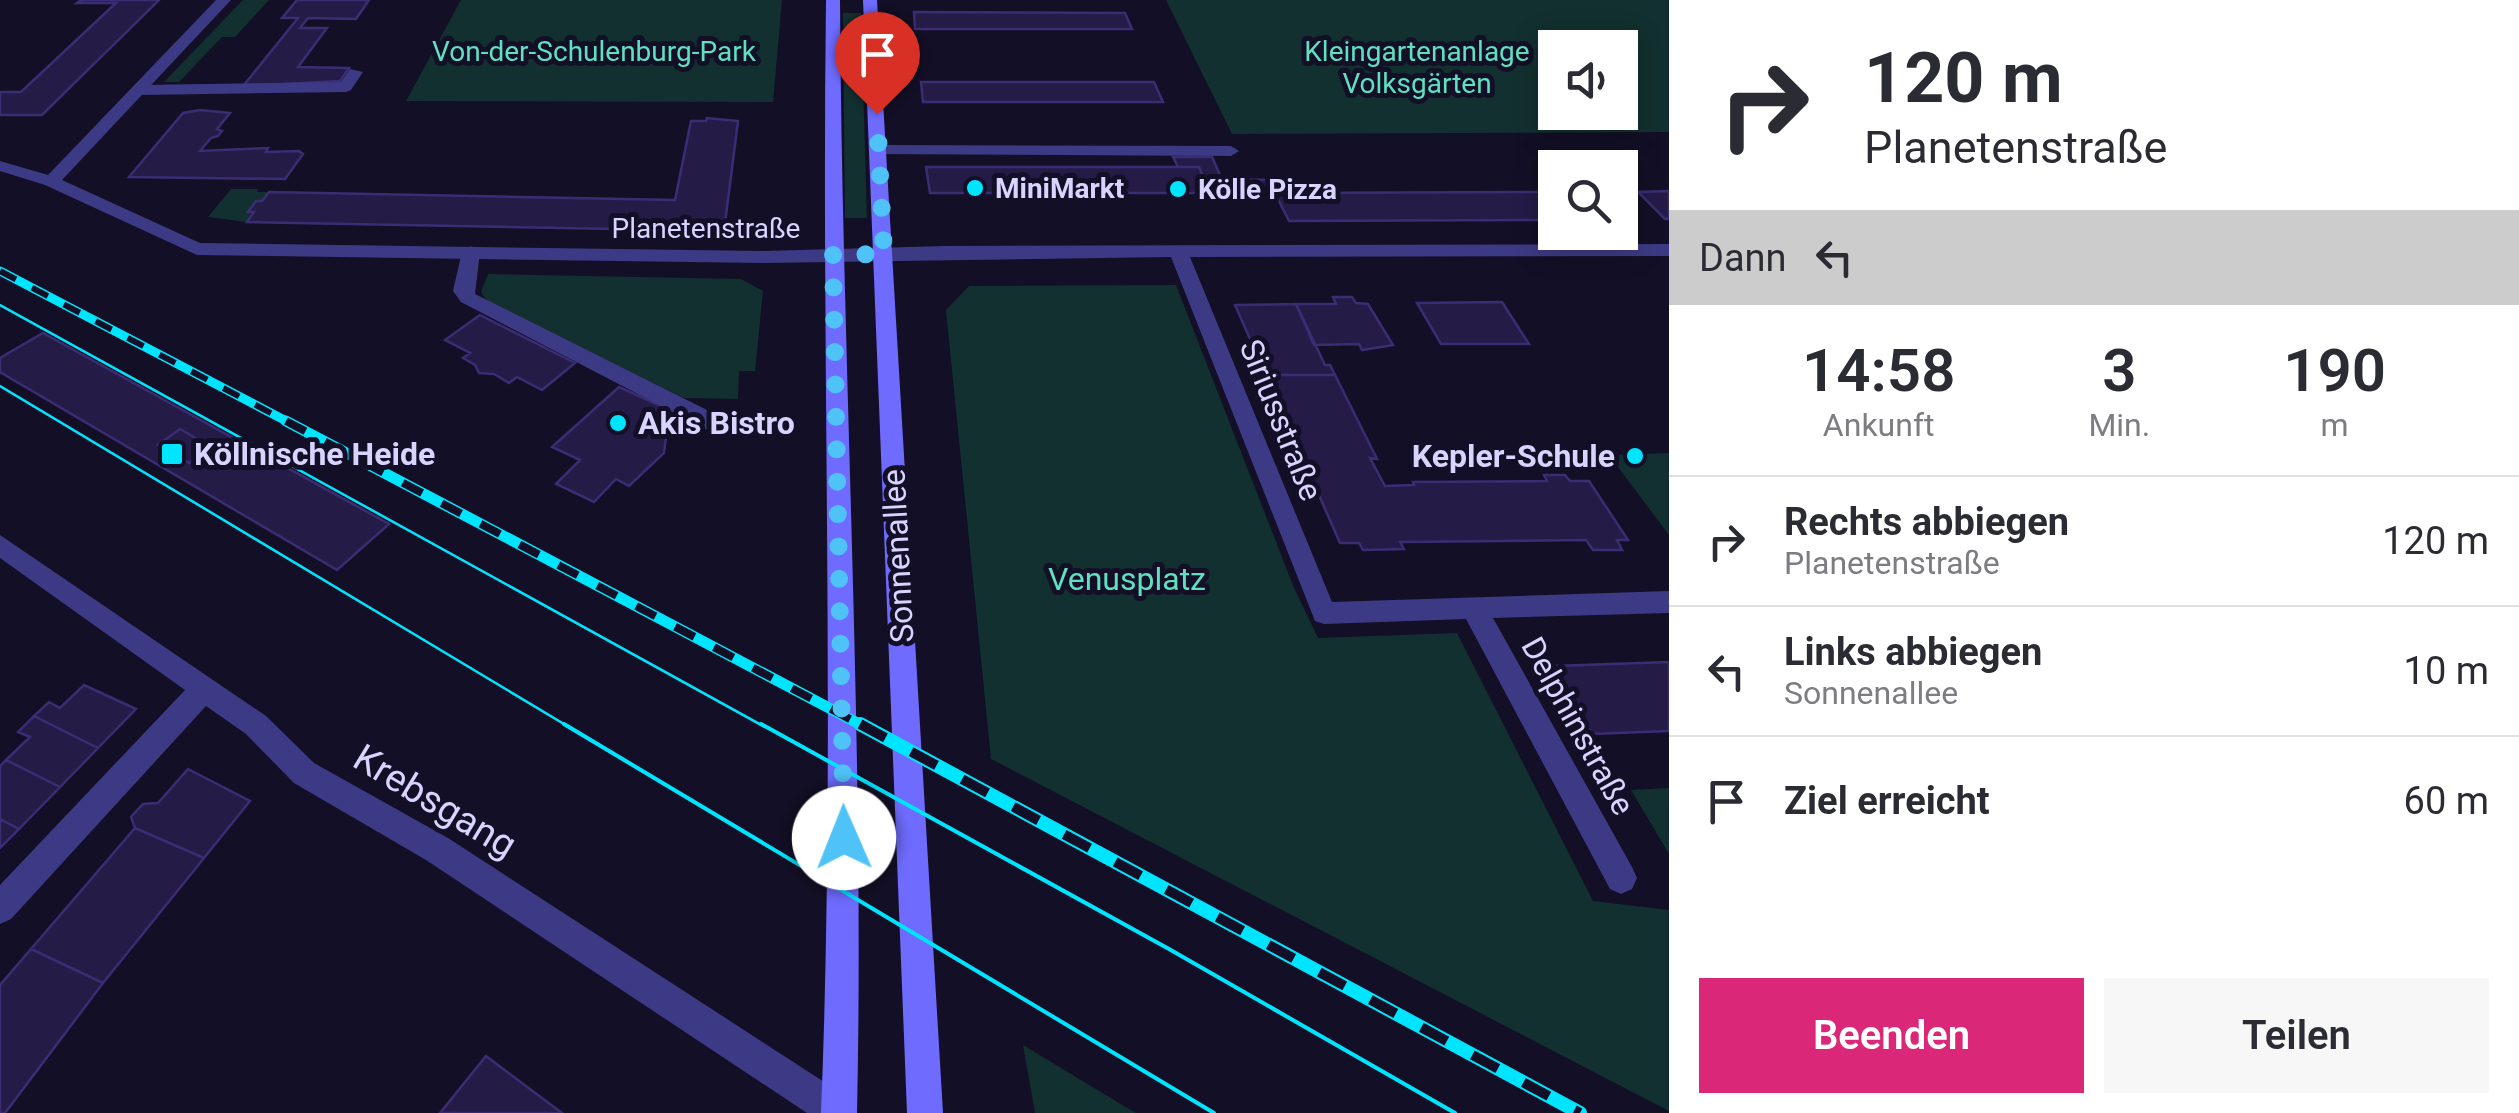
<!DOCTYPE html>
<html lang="de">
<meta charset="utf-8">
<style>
:root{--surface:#fff;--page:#f7f7f7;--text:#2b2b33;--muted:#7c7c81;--line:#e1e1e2;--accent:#db2777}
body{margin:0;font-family:Roboto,sans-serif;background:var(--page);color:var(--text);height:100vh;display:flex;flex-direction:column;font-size:38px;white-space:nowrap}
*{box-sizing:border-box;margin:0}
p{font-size:32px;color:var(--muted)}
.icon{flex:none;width:55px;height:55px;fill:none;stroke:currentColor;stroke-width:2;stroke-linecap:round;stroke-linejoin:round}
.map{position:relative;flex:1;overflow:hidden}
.details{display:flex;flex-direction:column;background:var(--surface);width:850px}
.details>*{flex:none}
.banner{background:#fff;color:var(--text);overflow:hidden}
.fabs{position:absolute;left:1538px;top:30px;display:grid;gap:20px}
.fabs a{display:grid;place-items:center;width:100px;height:100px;border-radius:0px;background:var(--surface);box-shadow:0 5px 25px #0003;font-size:50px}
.pin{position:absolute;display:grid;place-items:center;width:85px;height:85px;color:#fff;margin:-102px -42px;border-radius:50% 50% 50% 0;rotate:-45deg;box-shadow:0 0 10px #0007}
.pin .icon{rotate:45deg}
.me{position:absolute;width:110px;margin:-55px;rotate:359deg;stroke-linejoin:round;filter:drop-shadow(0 0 8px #0008)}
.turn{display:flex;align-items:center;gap:35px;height:210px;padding:0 30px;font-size:45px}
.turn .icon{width:130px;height:130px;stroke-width:2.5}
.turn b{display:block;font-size:70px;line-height:85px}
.then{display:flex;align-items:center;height:95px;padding:0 30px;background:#0003;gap:20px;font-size:38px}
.eta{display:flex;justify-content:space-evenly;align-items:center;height:170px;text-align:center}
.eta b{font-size:60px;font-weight:600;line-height:70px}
.action{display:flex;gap:20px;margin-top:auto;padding:20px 30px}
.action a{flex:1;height:115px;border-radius:0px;background:var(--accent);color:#fff;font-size:40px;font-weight:600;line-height:115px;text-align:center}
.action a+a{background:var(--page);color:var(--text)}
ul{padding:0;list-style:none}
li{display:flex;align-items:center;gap:30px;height:130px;padding:0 30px;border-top:2px solid var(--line)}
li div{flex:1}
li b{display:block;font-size:38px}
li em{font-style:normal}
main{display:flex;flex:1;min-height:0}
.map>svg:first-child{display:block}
.green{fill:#12302f;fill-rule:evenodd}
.building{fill:#241b47;stroke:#3b2d73;stroke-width:2.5}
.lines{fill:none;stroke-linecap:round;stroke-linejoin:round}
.lane{fill:#3d3a85;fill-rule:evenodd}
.street{fill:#3d3a85;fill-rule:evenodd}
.secondary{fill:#6f6bff;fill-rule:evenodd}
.tram-far1{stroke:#00e5ff;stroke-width:2.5}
.tram{stroke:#00e5ff;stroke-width:4}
.rail-far2-casing{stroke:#00e5ff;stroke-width:9}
.rail-far1-casing{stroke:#00e5ff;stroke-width:11}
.rail-casing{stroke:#00e5ff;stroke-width:14}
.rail-far2{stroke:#130f26;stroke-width:6;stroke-dasharray:18;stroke-linecap:butt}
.rail-far1{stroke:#130f26;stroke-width:8;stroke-dasharray:22;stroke-linecap:butt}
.rail{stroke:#130f26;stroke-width:10;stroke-dasharray:29;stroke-linecap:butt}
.route{stroke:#4fc3f7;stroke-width:18;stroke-dasharray:0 32.4}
.poi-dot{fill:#00e5ff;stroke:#130f26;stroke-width:4}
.labels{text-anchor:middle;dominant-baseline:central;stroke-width:10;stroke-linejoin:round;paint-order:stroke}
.far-park-label{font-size:28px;fill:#5fe0c0;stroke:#130f26}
.far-poi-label{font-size:28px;font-weight:bold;fill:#d9d4ff;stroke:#130f26;text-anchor:start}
.far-street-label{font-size:28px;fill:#d9d4ff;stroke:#130f26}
.street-label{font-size:32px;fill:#d9d4ff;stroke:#130f26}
.poi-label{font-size:32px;font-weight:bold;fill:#d9d4ff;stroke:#130f26;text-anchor:start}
.park-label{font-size:32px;fill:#5fe0c0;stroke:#130f26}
.near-street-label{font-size:38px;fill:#d9d4ff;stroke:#130f26}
</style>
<main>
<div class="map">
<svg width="1669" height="1113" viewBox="0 0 1669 1113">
<rect width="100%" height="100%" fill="#130f26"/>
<path class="green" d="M243,0H269L235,37H222L179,82H164Z
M461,0H782L773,102L406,101Z
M1166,0H1669V132L1232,134ZM1555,48H1620V112H1555Z
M843,13H861L867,218H845Z
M231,189H258L257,192H269L262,201H256L247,222L208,217Z
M488,274L741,279L763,291L755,371H739L738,399L684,398L488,302L481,292Z
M1176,285L1294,588L1318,638L1457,633L1593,901L1669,910V1111L991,759L946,310L969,286Z
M1669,453V535L1609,455Z
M1669,788V854L1631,790Z
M1023,1045L1124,1106L1136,1113H1035Z"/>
<path class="building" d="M81,0H159L42,115H0V92H21L116,3H77Z
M297,0H369L356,19L308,18L300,28H327L298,67L349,68L340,81L243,86L298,18H282Z
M914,12L1125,13L1132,29H915Z
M921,82H1154L1163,102H923Z
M200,110L230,113L217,129L222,131L218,136L211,138L200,151L268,148L266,152L299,151L303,154L285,179L129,177L183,113Z
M707,118L738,121L724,231L247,222L254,212H248L256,201H262L269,192L675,200L691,121H706Z
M1173,157H1212L1228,193H1210L1199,167H1178Z
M926,167H1199L1210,193H930Z
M1222,179L1269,180L1276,193H1228Z
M1669,191V219H1665L1638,192Z
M1555,192V220L1289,221L1275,193Z
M1333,297H1352L1356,303L1368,304L1393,345L1362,350L1359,344L1314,345L1296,304H1336Z
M1502,302L1529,344H1441L1417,303Z
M1296,304L1325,365H1330L1335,375H1266L1235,305Z
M480,315L575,363L542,390L517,377L509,383L494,374L479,373L475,365L463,358L470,353L445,340Z
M43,333L389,524L337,570L0,372V358Z
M1266,375H1335L1377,459L1370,458L1385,486L1414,485L1413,482L1547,481L1544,475H1565L1570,481H1589L1628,540H1617L1622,550H1593L1586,540L1400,542L1404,549L1363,550L1359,543H1340Z
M619,387L661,406L646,420L667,430L664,453L629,486L616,479L594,502L556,484L580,460L552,447Z
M180,429L211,447L189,463L158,445Z
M1669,662V731L1592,734L1555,666Z
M84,685L136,709L98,748L34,716L49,702L60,708Z
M34,716L98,748L60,787L6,760L30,737L18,732Z
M6,760L60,787L19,829L0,819V766Z
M188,769L250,801L204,858L135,828L131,817L143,804L158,803Z
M0,819L19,829L0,848Z
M135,828L204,858L103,983L31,949Z
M31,949L103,983L5,1113H0V985Z
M486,1056L562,1113H440Z"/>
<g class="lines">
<path class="lane" d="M350,69L363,72L351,90L346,92L139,95L131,90L139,85L341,82Z
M879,145L1231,146L1239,151L1231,156L873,154V146Z
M471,246L480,252L475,294L729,421L732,427L729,433H713L461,302L453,291L462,252Z"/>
<path class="street" d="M216,0H231L62,180L200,243L763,251L946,246L1669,244V256L1190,257L1332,602L1669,591V613L1493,618L1632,867L1637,878L1632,889L1621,894L1610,889L1466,619L1324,624L1315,621L1171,257L763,263L197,255L45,185L0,171V161L48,175Z
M0,535L266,716L314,763L448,838L852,1100L857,1113H807L426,860L294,783L246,734L206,706L11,919L0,924V885L185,690L0,558Z"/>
<path class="secondary" d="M826,0H840C842,371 865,742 857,1113H821C836,742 821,371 826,0Z
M863,0H877L943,1113H907Z"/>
<path class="tram-far1" d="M0,305L765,727
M0,386L569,727"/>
<path class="tram" d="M564,724L1214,1113
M761,724L1169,949L1455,1113"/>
<g class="rail-far2-casing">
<path id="rail-far2" d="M0,271L290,423"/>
</g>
<g class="rail-far1-casing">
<path id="rail-far1" d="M286,421L865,727"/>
</g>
<g class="rail-casing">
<path id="rail" d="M860,724L1580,1113"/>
</g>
<use href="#rail-far2" class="rail-far2"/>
<use href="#rail-far1" class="rail-far1"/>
<use href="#rail" class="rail"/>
</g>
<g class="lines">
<path class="route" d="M844,838L833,255L884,254L877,114"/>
</g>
<g class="poi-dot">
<circle cx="975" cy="188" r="10"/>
<circle cx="1178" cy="189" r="10"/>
<circle cx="618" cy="423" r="10"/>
<rect x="160" y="442" width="24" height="24" rx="5"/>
<circle cx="1635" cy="456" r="10"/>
</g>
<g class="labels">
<g class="far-park-label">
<text x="594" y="51">Von-der-Schulenburg-Park</text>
<text x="1417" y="51">Kleingartenanlage<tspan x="1417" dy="32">Volksgärten</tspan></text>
</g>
<g class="far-poi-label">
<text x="995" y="188">MiniMarkt</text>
<text x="1198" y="189">Kölle Pizza</text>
</g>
<g class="far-street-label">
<text x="706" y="228">Planetenstraße</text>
</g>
<g class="street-label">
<text transform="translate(1281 420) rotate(68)">Siriusstraße</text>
<text transform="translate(898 556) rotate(-93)">Sonnenallee</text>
<text transform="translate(1578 726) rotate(61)">Delphinstraße</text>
</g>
<g class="poi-label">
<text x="638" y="423">Akis Bistro</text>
<text x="194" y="454">Köllnische Heide</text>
<text x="1615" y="456" text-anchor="end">Kepler-Schule</text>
</g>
<g class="park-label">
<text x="1127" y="579">Venusplatz</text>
</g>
<g class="near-street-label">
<text transform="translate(435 801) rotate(31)">Krebsgang</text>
</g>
</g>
</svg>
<div class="fabs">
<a><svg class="icon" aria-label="sound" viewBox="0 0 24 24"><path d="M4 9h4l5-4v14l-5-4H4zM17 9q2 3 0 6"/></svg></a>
<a><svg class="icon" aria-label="search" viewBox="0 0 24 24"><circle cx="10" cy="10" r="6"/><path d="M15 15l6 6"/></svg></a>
</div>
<div class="pin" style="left:877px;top:114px;background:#d93025"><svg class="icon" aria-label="arrive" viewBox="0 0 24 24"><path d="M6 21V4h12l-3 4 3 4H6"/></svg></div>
<svg class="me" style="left:844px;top:838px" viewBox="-20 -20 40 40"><circle r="19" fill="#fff"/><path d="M0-13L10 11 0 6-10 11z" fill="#4fc3f7"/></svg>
</div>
<section class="details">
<div class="banner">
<div class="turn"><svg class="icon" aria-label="right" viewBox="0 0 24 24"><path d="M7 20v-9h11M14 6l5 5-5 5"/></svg><div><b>120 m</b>Planetenstraße</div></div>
<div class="then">Dann<svg class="icon" aria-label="left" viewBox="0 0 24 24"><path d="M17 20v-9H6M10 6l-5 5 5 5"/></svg></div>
</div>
<div class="eta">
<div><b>14:58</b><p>Ankunft</p></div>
<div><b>3</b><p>Min.</p></div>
<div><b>190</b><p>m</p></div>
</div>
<ul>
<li><svg class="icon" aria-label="right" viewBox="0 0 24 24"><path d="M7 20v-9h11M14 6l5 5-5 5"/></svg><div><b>Rechts abbiegen</b><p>Planetenstraße</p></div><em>120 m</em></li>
<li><svg class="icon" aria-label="left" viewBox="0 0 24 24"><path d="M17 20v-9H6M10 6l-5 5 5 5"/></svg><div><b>Links abbiegen</b><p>Sonnenallee</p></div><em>10 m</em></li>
<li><svg class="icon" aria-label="arrive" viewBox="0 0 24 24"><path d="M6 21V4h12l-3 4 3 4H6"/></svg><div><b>Ziel erreicht</b></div><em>60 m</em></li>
</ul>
<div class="action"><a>Beenden</a><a>Teilen</a></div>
</section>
</main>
